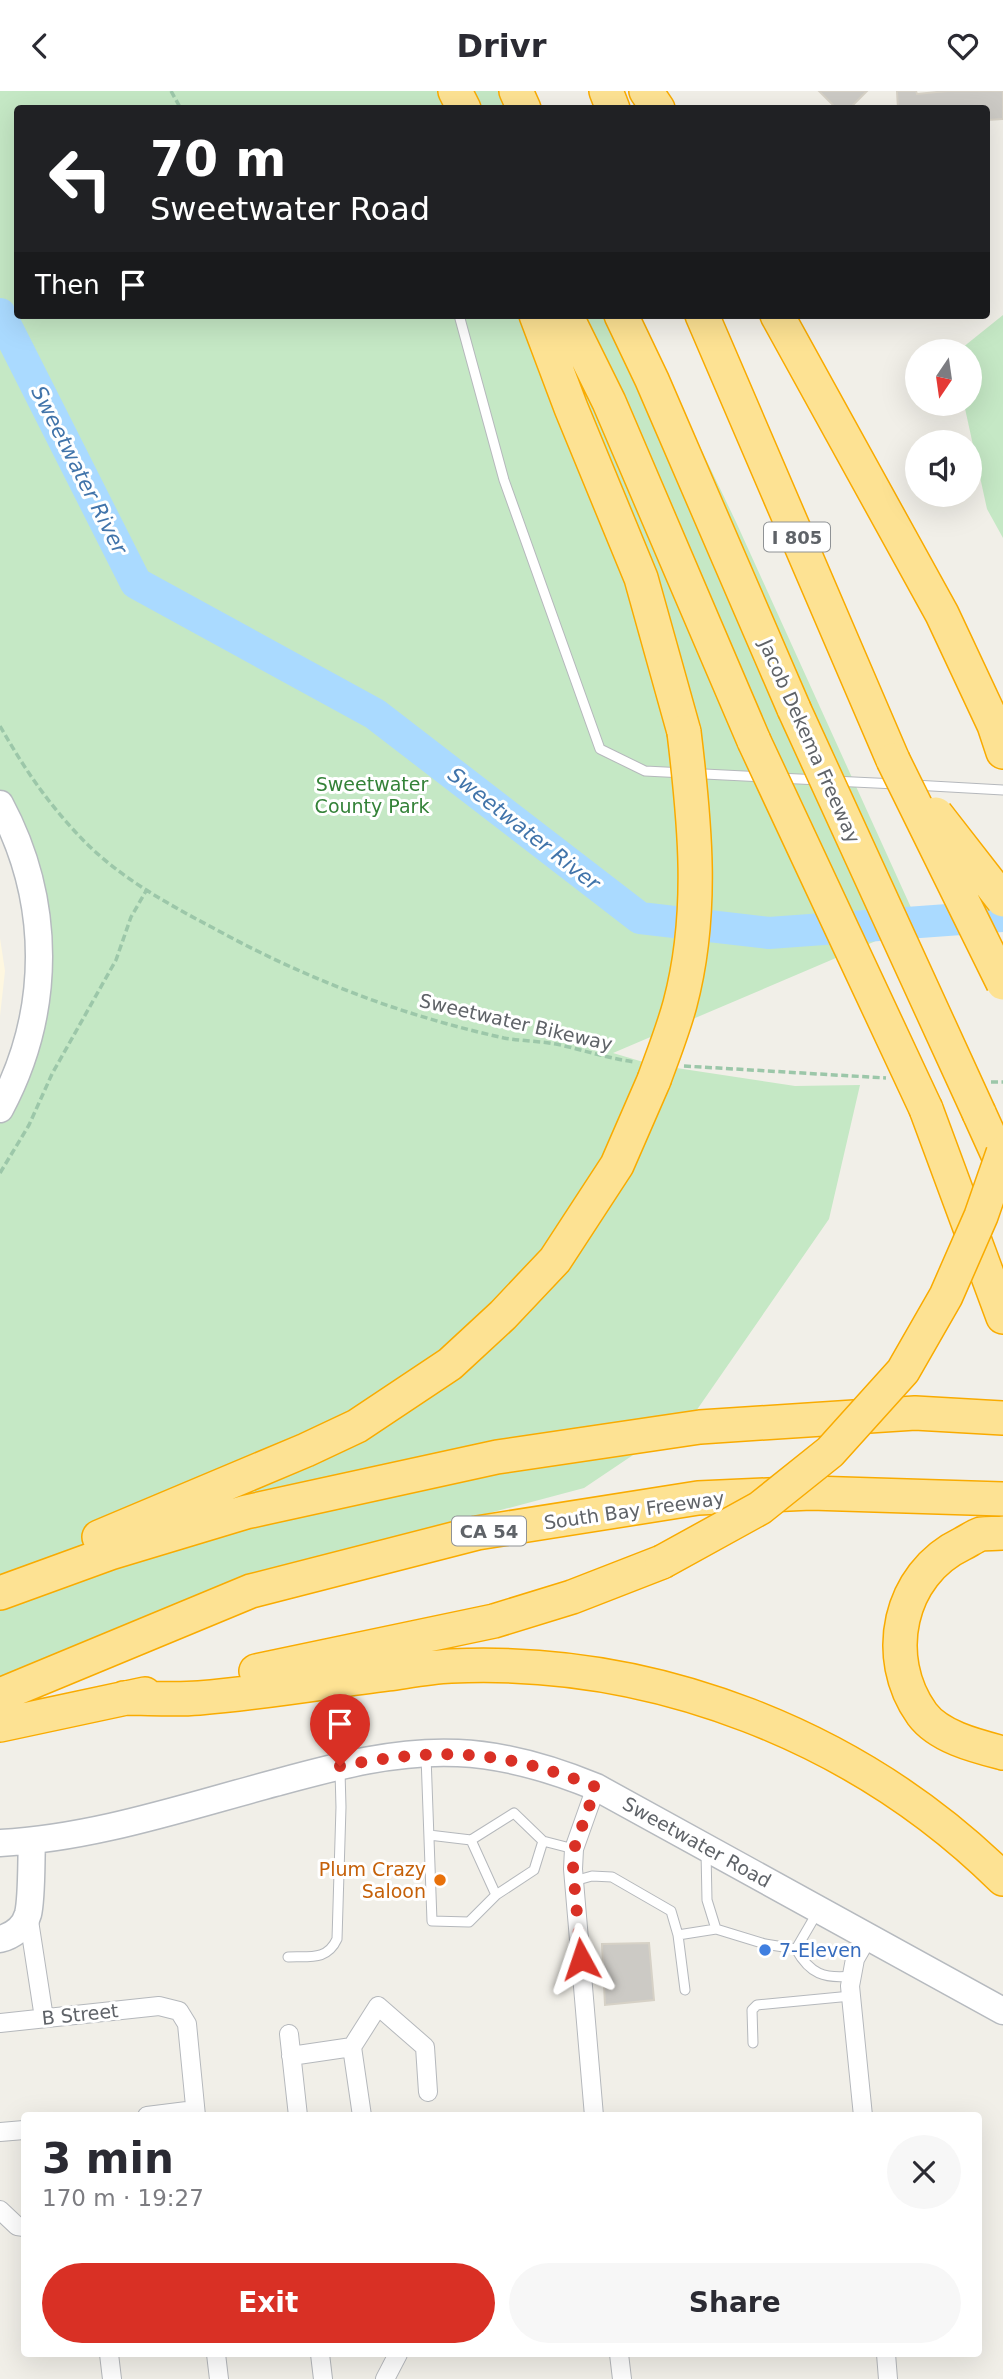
<!DOCTYPE html>
<meta charset="utf-8">
<style>
:root{--surface:#fff;--page:#f7f7f7;--text:#2b2b33;--muted:#7c7c81;--accent:#d93025}
body{margin:0;font-family:"DejaVu Sans",sans-serif;background:var(--page);color:var(--text);height:100vh;display:flex;flex-direction:column;font-size:26px;white-space:nowrap}
*{box-sizing:border-box;margin:0}
p{font-size:23px;color:var(--muted)}
.icon{flex:none;width:38px;height:38px;fill:none;stroke:currentColor;stroke-width:2;stroke-linecap:round;stroke-linejoin:round}
.map{position:relative;flex:1;overflow:hidden}
.drawer{position:absolute;left:21px;top:2021px;width:961px;height:245px;display:flex;flex-direction:column;background:var(--surface);border-radius:7px;box-shadow:0 7px 28px #0002}
.drawer>*{flex:none}
.hud{position:absolute;left:14px;top:14px;width:976px;height:214px;border-radius:7px;box-shadow:0 7px 28px #0002;background:#202124;color:#fff;overflow:hidden}
.needle{width:46px;rotate:193deg}
.fabs{position:absolute;left:905px;top:248px;display:grid;gap:14px}
.fabs a{display:grid;place-items:center;width:77px;height:77px;border-radius:50%;background:var(--surface);box-shadow:0 7px 28px #0002;font-size:35px}
.pin{position:absolute;display:grid;place-items:center;width:60px;height:60px;color:#fff;margin:-72px -30px;border-radius:50% 50% 50% 0;rotate:-45deg;box-shadow:0 0 7px #0007}
.pin .icon{rotate:45deg}
.me{position:absolute;width:77px;margin:-38px;rotate:355deg;stroke-linejoin:round;filter:drop-shadow(0 0 5px #0008)}
.turn{display:flex;align-items:center;gap:24px;height:147px;padding:0 21px;font-size:32px}
.turn .icon{width:91px;height:91px;stroke-width:2.5}
.turn b{display:block;font-size:49px;line-height:60px}
.then{display:flex;align-items:center;height:66px;padding:0 21px;background:#0003;gap:14px;font-size:26px}
.round{display:grid;place-items:center;flex:none;width:74px;height:74px;border-radius:37px;background:var(--page)}
.head{display:flex;align-items:center;justify-content:space-between;height:119px;padding:0 21px}
h1{font-size:42px;font-weight:700;line-height:52px}
.button{display:flex;gap:14px;margin-top:auto;padding:14px 21px}
.button a{flex:1;height:80px;border-radius:42px;background:var(--accent);color:#fff;font-size:28px;font-weight:700;line-height:80px;text-align:center}
.button a+a{background:var(--page);color:var(--text)}
header{display:flex;justify-content:space-between;align-items:center;height:91px;padding:0 21px;background:var(--surface);font-size:32px;font-weight:700}
.map>svg:first-child{display:block}
.commercial{fill:#fef7e0}
.green{fill:#c5e8c5}
.lines{fill:none;stroke-linecap:round;stroke-linejoin:round}
.river{stroke:#aadaff;stroke-width:32}
.building{fill:#cccac5;stroke:#d6d1c6;stroke-width:2}
.service-casing{stroke:#b5b8bc;stroke-width:11}
.minor-casing{stroke:#b5b8bc;stroke-width:20}
.secondary-casing{stroke:#b6babf;stroke-width:29}
.motorway-casing{stroke:#f9ab00;stroke-width:36}
.path{stroke:#9cc7a9;stroke-width:3.5;stroke-dasharray:7 3.5;stroke-linecap:butt}
.service{stroke:#fff;stroke-width:9}
.minor{stroke:#fff;stroke-width:18}
.secondary{stroke:#fff;stroke-width:26}
.motorway{stroke:#fde293;stroke-width:33}
.motorway-bridge-casing{stroke:#f9ab00;stroke-width:36;stroke-linecap:butt}
.motorway-bridge{stroke:#fde293;stroke-width:33}
.route{stroke:#d93025;stroke-width:12;stroke-dasharray:0 21.6}
.food-dot{fill:#e8710a;stroke:#fff;stroke-width:2.5}
.shop-dot{fill:#3f7fe0;stroke:#fff;stroke-width:2.5}
.labels{text-anchor:middle;dominant-baseline:central;stroke-width:6;stroke-linejoin:round;paint-order:stroke}
.shield{fill:#fff;stroke:#8f9295;stroke-width:2}
.shield-label{font-size:18px;font-weight:bold;fill:#5f6368}
.street-label{font-size:19px;fill:#5f6368;stroke:#fff}
.park-label{font-size:19px;fill:#348238;stroke:#fff}
.food-label{font-size:19px;fill:#c56008;stroke:#fff;text-anchor:end}
.shop-label{font-size:19px;fill:#366cbe;stroke:#fff;text-anchor:start}
.water-label{font-size:21px;font-style:italic;fill:#4174aa;stroke:#fff}
</style>
<header><svg class="icon" aria-label="back" viewBox="0 0 24 24"><path d="M15 5l-7 7 7 7"/></svg>Drivr<svg class="icon" aria-label="heart" viewBox="0 0 24 24"><path d="M12 20l-8-8c-3-5 5-10 8-4 3-6 11-1 8 4z"/></svg></header>
<div class="map">
<svg width="1003" height="2288" viewBox="0 0 1003 2288">
<rect width="100%" height="100%" fill="#f1efe8"/>
<path class="commercial" d="M0,847L5,880L0,925Z"/>
<path class="green" d="M0,0H532L540,17L18,18V224H637L736,431L918,832L613,962L650,973L795,995L860,994L829,1128L694,1323L584,1397L467,1428L0,1604V1017L40,863L0,714Z
M1003,224V447L987,418L964,313H970V261H957Z"/>
<g class="lines">
<path class="river" d="M0,223L136,492L375,623L640,827L769,842L1003,825"/>
</g>
<path class="building" d="M819,0H867L849,18H837Z
M897,0H916L917,3L947,0H1003V28L987,29V18H898Z
M649,1852L654,1909L605,1914L602,1853Z"/>
<g class="lines">
<g class="service-casing">
<path id="service" d="M459,224L504,389L600,658L645,680L764,686
M778,687L820,689
M833,690L896,693
M914,694L1003,699
M426,1665L432,1830L469,1831L496,1804
M429,1744L471,1749
M543,1750L534,1779L496,1804L471,1749L514,1722L543,1750L574,1758
M706,1761L707,1809L716,1838L765,1853L796,1858L817,1822
M574,1790L592,1785L612,1786L671,1820L678,1844
M796,1858C810,1883 824,1888 852,1885
M288,1866C309,1865 327,1870 337,1848L341,1716L340,1680
M685,1899L678,1844L716,1838
M753,1952L752,1919L757,1914L851,1905"/>
</g>
<g class="minor-casing">
<path id="minor" d="M28,1823L44,1927
M0,1932L159,1915L179,1920L187,1933L196,2025
M289,1943L298,2025
M291,1965L352,1956
M147,2025L195,2019
M362,2025L352,1956L378,1915L425,1956L428,2001
M594,2025L573,1778L574,1758L596,1696
M863,2025L850,1895L855,1868L868,1845
M0,2041L24,2039
M0,2119L17,2135L24,2136
M109,2263L112,2288
M216,2263L219,2288
M320,2263L323,2288
M619,2263L622,2288
M886,2263L888,2288
M385,2288L398,2263"/>
</g>
<g class="secondary-casing">
<path id="secondary" d="M0,713C52,810 52,921 0,1018
M0,1752C94,1747 185,1716 275,1692C334,1676 395,1659 458,1662C506,1664 552,1678 596,1696L1003,1920
M0,1848C12,1845 24,1837 28,1823C32,1807 31,1769 32,1750"/>
</g>
<g class="motorway-casing">
<path id="motorway" d="M455,0L464,18
M516,0L524,18
M606,0L613,18
M646,0L658,18
M536,224L571,317L641,487L684,641
M566,224L609,311L754,650
M621,224L652,289L794,618
M702,224L893,669
M777,224L942,523L994,634L1003,661
M926,1018L1003,1226
M979,1022L1003,1075
M1003,1442C996,1443 988,1442 981,1443C975,1445 968,1450 962,1453C899,1483 881,1566 922,1623C939,1646 976,1655 1003,1662
M99,1446L306,1359L357,1335L450,1273L503,1224L555,1169L617,1074L654,989
M0,1502L110,1462L246,1421L497,1366L700,1336L915,1322L1003,1327
M256,1580L494,1530L572,1506L662,1471
M0,1604L251,1500L477,1442L698,1407L811,1402L1003,1408
M124,1607C149,1607 174,1609 199,1607C262,1602 325,1591 388,1583C409,1580 430,1576 451,1575C655,1566 858,1645 1003,1788
M0,1634L145,1603"/>
</g>
<path class="path" d="M171,0L181,18
M0,635C25,679 49,714 84,750C127,793 178,818 230,846C317,892 408,926 504,947C521,950 539,950 556,953C583,959 607,967 634,971
M684,975L886,987
M991,991H1003
M0,1082L29,1034L52,983L116,869L131,826L146,800"/>
<use href="#service" class="service"/>
<use href="#minor" class="minor"/>
<use href="#secondary" class="secondary"/>
<use href="#motorway" class="motorway"/>
<g class="motorway-bridge-casing">
<path id="motorway-bridge" d="M794,618L979,1022
M754,650L926,1018
M893,669L1003,892
M936,723L1003,809
M654,989C663,964 673,939 680,913C704,823 695,732 684,641
M662,1471L760,1417L830,1361L903,1280L946,1205L981,1125L1003,1062"/>
</g>
<use href="#motorway-bridge" class="motorway-bridge"/>
</g>
<g class="lines">
<path class="route" d="M340,1675C441,1656 500,1658 596,1696L574,1758L573,1778L581,1868"/>
</g>
<circle class="food-dot" cx="440" cy="1789" r="7"/>
<circle class="shop-dot" cx="765" cy="1859" r="7"/>
<g class="labels">
<g class="shield">
<rect x="764" y="431.5" width="66" height="29" rx="5"/>
<rect x="452" y="1425.5" width="74" height="29" rx="5"/>
</g>
<g class="shield-label">
<text x="797" y="446">I 805</text>
<text x="489" y="1440">CA 54</text>
</g>
<g class="street-label">
<text transform="translate(810 650) rotate(66)">Jacob Dekema Freeway</text>
<text transform="translate(516 931) rotate(13)">Sweetwater Bikeway</text>
<text transform="translate(634 1419) rotate(-8)">South Bay Freeway</text>
<text transform="translate(697 1751) rotate(29)">Sweetwater Road</text>
<text transform="translate(80 1923) rotate(-6)">B Street</text>
</g>
<g class="park-label">
<text x="372" y="693">Sweetwater<tspan x="372" dy="22">County Park</tspan></text>
</g>
<g class="food-label">
<text x="426" y="1778">Plum Crazy<tspan x="426" dy="22">Saloon</tspan></text>
</g>
<g class="shop-label">
<text x="779" y="1859">7-Eleven</text>
</g>
<g class="water-label">
<text transform="translate(79 379) rotate(63)">Sweetwater River</text>
<text transform="translate(524 738) rotate(38)">Sweetwater River</text>
</g>
</g>
</svg>
<div class="fabs">
<a><svg class="needle" viewBox="-14 -14 28 28"><path d="M0-13l5 13h-10z" fill="#e53935"/><path d="M0 13l5-13h-10z" fill="#7c7c81"/></svg></a>
<a><svg class="icon" aria-label="sound" viewBox="0 0 24 24"><path d="M4 9h4l5-4v14l-5-4H4zM17 9q2 3 0 6"/></svg></a>
</div>
<div class="pin" style="left:340px;top:1675px;background:#d93025"><svg class="icon" aria-label="arrive" viewBox="0 0 24 24"><path d="M6 21V4h12l-3 4 3 4H6"/></svg></div>
<svg class="me" style="left:581px;top:1868px" viewBox="-20 -20 40 40"><path d="M0-17L14 15 0 8-14 15z" fill="#d93025" stroke="#fff" stroke-width="4"/></svg>
<div class="hud">
<div class="turn"><svg class="icon" aria-label="left" viewBox="0 0 24 24"><path d="M17 20v-9H6M10 6l-5 5 5 5"/></svg><div><b>70 m</b>Sweetwater Road</div></div>
<div class="then">Then<svg class="icon" aria-label="arrive" viewBox="0 0 24 24"><path d="M6 21V4h12l-3 4 3 4H6"/></svg></div>
</div>
<section class="drawer">
<div class="head"><div><h1>3 min</h1><p>170 m · 19:27</p></div><a class="round"><svg class="icon" aria-label="close" viewBox="0 0 24 24"><path d="M6 6l12 12M18 6L6 18"/></svg></a></div>
<div class="button"><a>Exit</a><a>Share</a></div>
</section>
</div>
